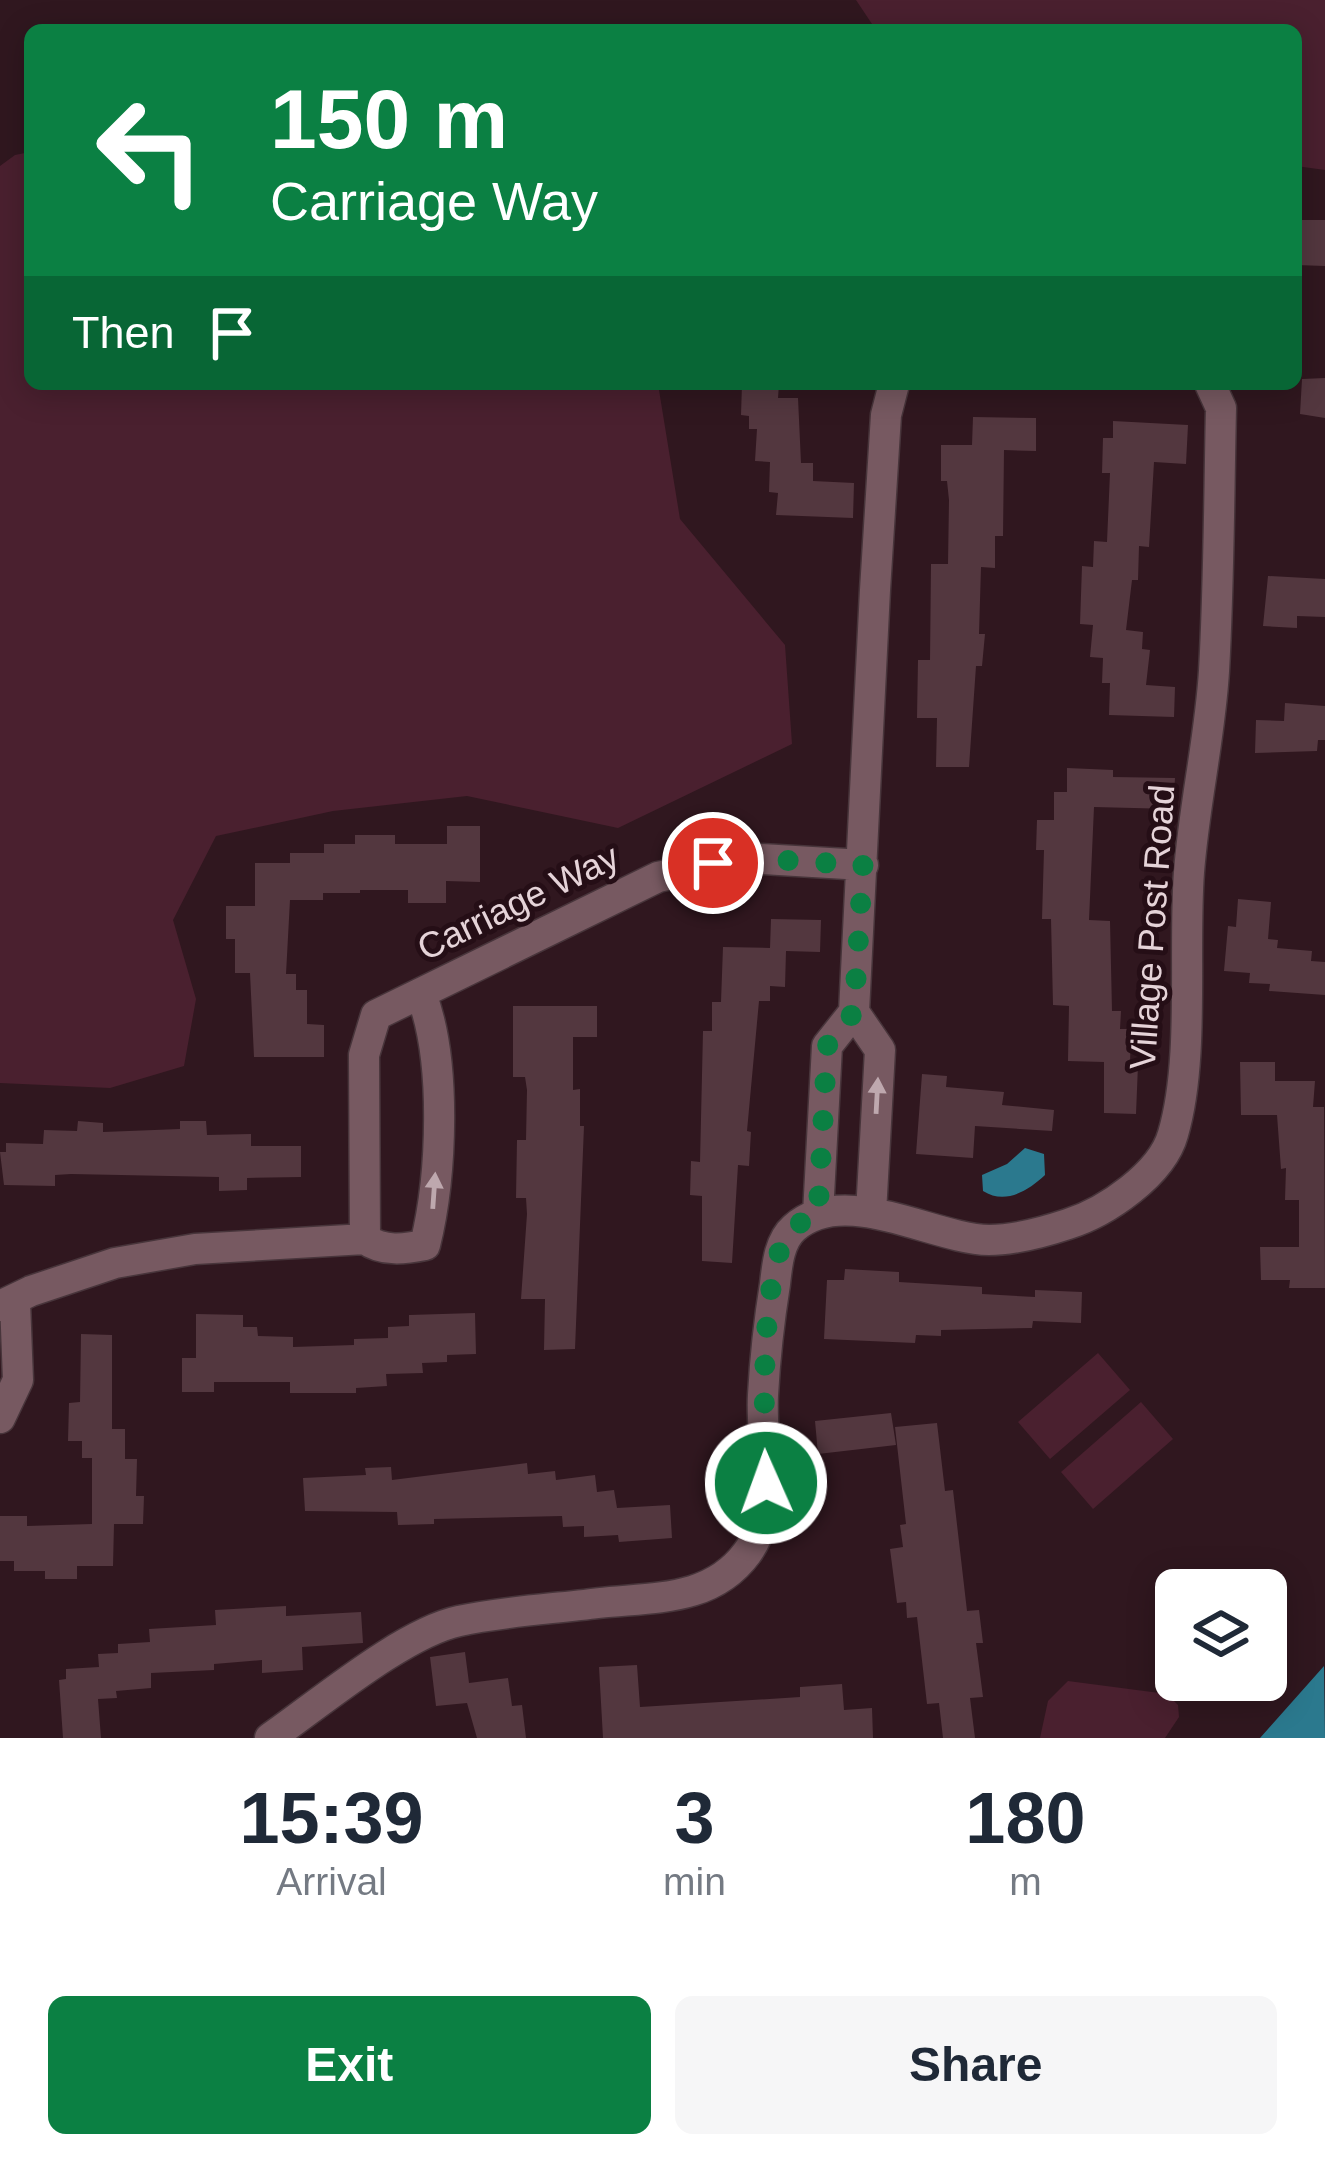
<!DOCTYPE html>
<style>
:root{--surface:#fff;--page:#f6f6f7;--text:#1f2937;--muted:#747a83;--accent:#0b8043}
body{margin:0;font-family:Helvetica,sans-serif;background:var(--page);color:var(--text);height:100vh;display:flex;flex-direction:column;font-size:45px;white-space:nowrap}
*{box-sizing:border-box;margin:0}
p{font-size:39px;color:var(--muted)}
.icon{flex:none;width:66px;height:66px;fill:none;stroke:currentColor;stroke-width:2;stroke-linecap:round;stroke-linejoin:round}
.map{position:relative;height:1738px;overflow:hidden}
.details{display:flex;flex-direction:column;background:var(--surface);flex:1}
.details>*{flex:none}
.guide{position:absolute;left:24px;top:24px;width:1278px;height:366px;border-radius:18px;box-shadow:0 6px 30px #0003;background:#0b8043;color:#fff;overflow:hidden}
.buttons{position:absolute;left:1155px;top:1569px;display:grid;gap:24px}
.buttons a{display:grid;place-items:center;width:132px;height:132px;border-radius:18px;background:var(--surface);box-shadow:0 6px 30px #0003;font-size:60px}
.pin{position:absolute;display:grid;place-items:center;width:102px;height:102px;color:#fff;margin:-51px;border:6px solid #fff;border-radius:50%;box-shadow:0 3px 12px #0007}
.me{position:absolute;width:132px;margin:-66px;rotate:358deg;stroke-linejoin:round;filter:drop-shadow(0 0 9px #0008)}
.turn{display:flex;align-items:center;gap:42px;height:252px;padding:0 48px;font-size:54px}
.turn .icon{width:156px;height:156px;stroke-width:2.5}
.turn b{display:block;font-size:84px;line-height:102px}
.then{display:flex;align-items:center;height:114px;padding:0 48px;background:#0003;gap:24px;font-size:45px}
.eta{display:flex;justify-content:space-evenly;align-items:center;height:204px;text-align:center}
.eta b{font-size:72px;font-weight:700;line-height:84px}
.button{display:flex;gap:24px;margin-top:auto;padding:24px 48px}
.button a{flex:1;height:138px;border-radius:18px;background:var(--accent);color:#fff;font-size:48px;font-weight:700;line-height:138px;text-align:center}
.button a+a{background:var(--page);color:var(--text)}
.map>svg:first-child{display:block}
.green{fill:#4a202f}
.water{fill:#2b798e}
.building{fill:#53373f}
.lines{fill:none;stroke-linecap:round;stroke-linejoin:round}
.street-casing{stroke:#48353b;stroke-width:33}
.street{stroke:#775961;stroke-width:30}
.oneway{fill:#bea8ae}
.route{stroke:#0b8043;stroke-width:21;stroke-dasharray:0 37.8}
.labels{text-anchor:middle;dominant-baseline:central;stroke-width:10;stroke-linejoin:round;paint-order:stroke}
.street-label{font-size:36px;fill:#e5d3d8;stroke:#250e16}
</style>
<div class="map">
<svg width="1325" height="1738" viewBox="0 0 1325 1738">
<rect width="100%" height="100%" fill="#30171f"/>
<path class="green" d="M856,0H1325V170L1296,166V30H876Z
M30,152V384H658L680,519L785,645L792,744L618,828L467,796L333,811L216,836L173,920L196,999L184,1066L110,1088L0,1083V166L15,155Z
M1098,1353L1130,1390L1050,1459L1018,1422Z
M1141,1402L1173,1439L1093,1509L1061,1472Z
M1068,1681L1167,1694L1178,1705L1179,1717L1165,1738H1040L1048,1701Z"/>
<path class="water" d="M1025,1148L1044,1154L1045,1175C1028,1191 1005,1205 983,1191L982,1175L1007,1164Z
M1324,1666L1325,1738H1260Z"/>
<path class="building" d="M1302,220H1325V266L1296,265V227H1302Z
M1325,378V418L1300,414L1302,379Z
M742,384H779L778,398H798L801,463H813V481L854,483L853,518L776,515L778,493L769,492L770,462L755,461L757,429H749V416L741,415Z
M973,417L1036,418V451L1004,450L1003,536H995V568L981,567L979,634H985L982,666H976L969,767H936L937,718H917L918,660H930L931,564H948L949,500L947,481H941V445H972Z
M1113,421L1188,425L1186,464L1154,462L1149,547L1139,546L1138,580H1132L1126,630L1143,632L1142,649L1150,650L1146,685L1175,687L1174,717L1109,715L1110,683H1102L1103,658L1090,657L1093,625L1080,624L1082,566L1093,567L1094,541L1107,542L1110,473H1102L1103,438H1113Z
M1268,576L1325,579V617L1297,616V628L1263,626Z
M1285,703L1325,706V740H1318L1317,751L1255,753L1256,720L1284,721Z
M1067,768L1113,770V777L1175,778L1173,809L1094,807L1089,920L1110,921L1112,1011H1121L1120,1029H1131L1130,1064L1138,1065L1136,1114L1104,1113V1062L1068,1061L1069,1006L1053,1005L1051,919H1042L1044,850H1036L1037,820H1054V792H1067Z
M447,826H480V882L446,881V903H408V890H360V893H323V900H290L286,974H296V990H307V1024L324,1025V1057H254L250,973H235V939H226V906H255V863H290V853H324V844H355V835H395V844H447Z
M1238,899L1271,902L1268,939L1278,940L1277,948L1312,951L1311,961L1325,962V995L1269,991L1270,984L1249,983L1250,973L1224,971L1228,926L1236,927Z
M771,919L821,920L820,952L786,951L785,987L770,986V1001H759L747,1131L751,1132L749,1166L738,1165L732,1263L702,1261V1196L690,1195L691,1161L700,1162L703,1031H712V1002H721L723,947L770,948Z
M513,1006H597V1037H573V1090L580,1089V1126H584L575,1349L544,1350L545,1299H521L527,1214L526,1198H516L517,1140H526L527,1090L525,1077H513Z
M1240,1062H1275V1081H1315L1313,1107H1324L1325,1288H1289L1290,1280H1261L1260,1247H1299V1200H1285L1286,1168L1281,1169L1277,1115H1241Z
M922,1074L947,1076L946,1087L1004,1092L1002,1105L1054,1110L1052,1131L975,1126L973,1158L916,1154Z
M78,1121L103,1123V1132L180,1129V1121H206L207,1135L251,1134V1146H301V1177L247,1178V1190L219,1191V1177L71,1174L55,1175V1186L4,1185L0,1152H6V1143L43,1144L44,1130L77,1131Z
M845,1269L899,1272V1282L982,1287V1294L1035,1297V1290L1082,1292L1081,1323L1033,1321L1032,1328L941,1330V1336L916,1335L915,1343L824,1339L827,1280H844Z
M475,1313L476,1354L447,1355V1362L422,1363L423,1373L386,1374L387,1386L356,1388V1393H290V1382H214V1392H182V1358H196V1314L243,1315V1327H257L258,1336L293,1337V1347L354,1345V1339L388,1338V1327L409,1326V1315Z
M81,1334L112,1335V1429H125V1459H137L136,1496H144L143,1524H114L113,1566H77V1579H45V1571H14V1561H0V1516H27V1526L92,1524V1458H82V1441H68L69,1403L80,1402Z
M891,1413L896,1445L818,1454L815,1421Z
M937,1423L945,1491L953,1490L967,1611L979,1610L983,1643H976L983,1697L970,1698L975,1738H943L939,1703L927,1704L917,1617L907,1618L906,1602L897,1603L890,1549L903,1547L900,1525L906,1524L895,1427Z
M527,1463L528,1474L555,1471L556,1480L595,1475L597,1492L614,1490L617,1508L670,1505L672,1538L619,1542L618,1535L584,1537V1526L563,1527L562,1516L434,1519V1524L398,1525L397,1512L305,1511L303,1478L366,1475L365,1468L391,1467L392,1480Z
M286,1606V1616L361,1612L363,1643L302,1647L303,1670L262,1673V1660L214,1664V1670L151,1673V1688L116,1691L117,1698L98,1699L101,1738H63L59,1680L66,1679V1669L99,1667L98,1654L118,1653V1644L150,1642L149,1629L216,1625L215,1610Z
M465,1652L469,1683L508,1678L512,1706L522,1705L526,1738H477L467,1703L436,1706L430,1657Z
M637,1665L640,1707L800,1697V1687L842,1684L844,1710L872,1708L873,1738H603L599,1667Z"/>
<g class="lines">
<g class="street-casing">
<path id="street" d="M854,1012L875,590L886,415L894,384
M818,1214L827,1046L854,1012L880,1050L871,1213
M365,1239L364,1055L376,1015L658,877L744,858L863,865
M0,1306L31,1291L115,1263L195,1249L365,1239C383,1252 405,1249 425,1245C442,1176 447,1060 421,994
M0,1418L18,1380L15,1302
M270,1738C319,1704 403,1633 459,1621C504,1611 553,1609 599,1603C653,1597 711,1602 747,1553C779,1510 760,1444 763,1395C765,1358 769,1321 775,1284C777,1266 779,1241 794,1228C844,1183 933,1239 989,1240C1014,1240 1044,1232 1068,1224C1106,1212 1162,1174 1173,1134C1195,1059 1183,952 1189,872C1194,805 1210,738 1214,671C1219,584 1219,495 1221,408L1210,384"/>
</g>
<use href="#street" class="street"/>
</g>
<defs><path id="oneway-solid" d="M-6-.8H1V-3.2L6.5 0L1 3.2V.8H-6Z" transform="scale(3)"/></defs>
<g class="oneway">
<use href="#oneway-solid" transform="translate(877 1096) rotate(-87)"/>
<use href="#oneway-solid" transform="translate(434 1191) rotate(-86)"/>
</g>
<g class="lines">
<path class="route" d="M713,863L744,858L863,865L854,1012L827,1046L818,1214C807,1220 794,1224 787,1235C759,1280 764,1428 766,1483"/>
</g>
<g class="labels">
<g class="street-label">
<text transform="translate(518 902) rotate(-26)">Carriage Way</text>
<text transform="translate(1152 927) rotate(-86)">Village Post Road</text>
</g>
</g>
</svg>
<div class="buttons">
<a><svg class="icon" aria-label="layers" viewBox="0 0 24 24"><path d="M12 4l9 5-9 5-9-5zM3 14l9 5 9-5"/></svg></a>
</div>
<div class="pin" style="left:713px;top:863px;background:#d93025"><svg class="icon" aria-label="arrive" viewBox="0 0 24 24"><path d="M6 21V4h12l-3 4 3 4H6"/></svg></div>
<svg class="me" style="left:766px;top:1483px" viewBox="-20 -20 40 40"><circle r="17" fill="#0b8043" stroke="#fff" stroke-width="3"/><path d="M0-11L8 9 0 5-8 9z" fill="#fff"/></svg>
<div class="guide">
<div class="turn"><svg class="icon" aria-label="left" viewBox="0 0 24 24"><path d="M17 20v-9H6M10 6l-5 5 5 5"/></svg><div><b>150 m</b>Carriage Way</div></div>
<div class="then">Then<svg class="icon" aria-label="arrive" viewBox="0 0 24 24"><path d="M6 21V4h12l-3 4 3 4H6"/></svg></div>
</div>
</div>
<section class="details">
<div class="eta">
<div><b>15:39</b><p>Arrival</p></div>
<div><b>3</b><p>min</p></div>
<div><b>180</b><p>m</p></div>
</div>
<div class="button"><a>Exit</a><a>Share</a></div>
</section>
